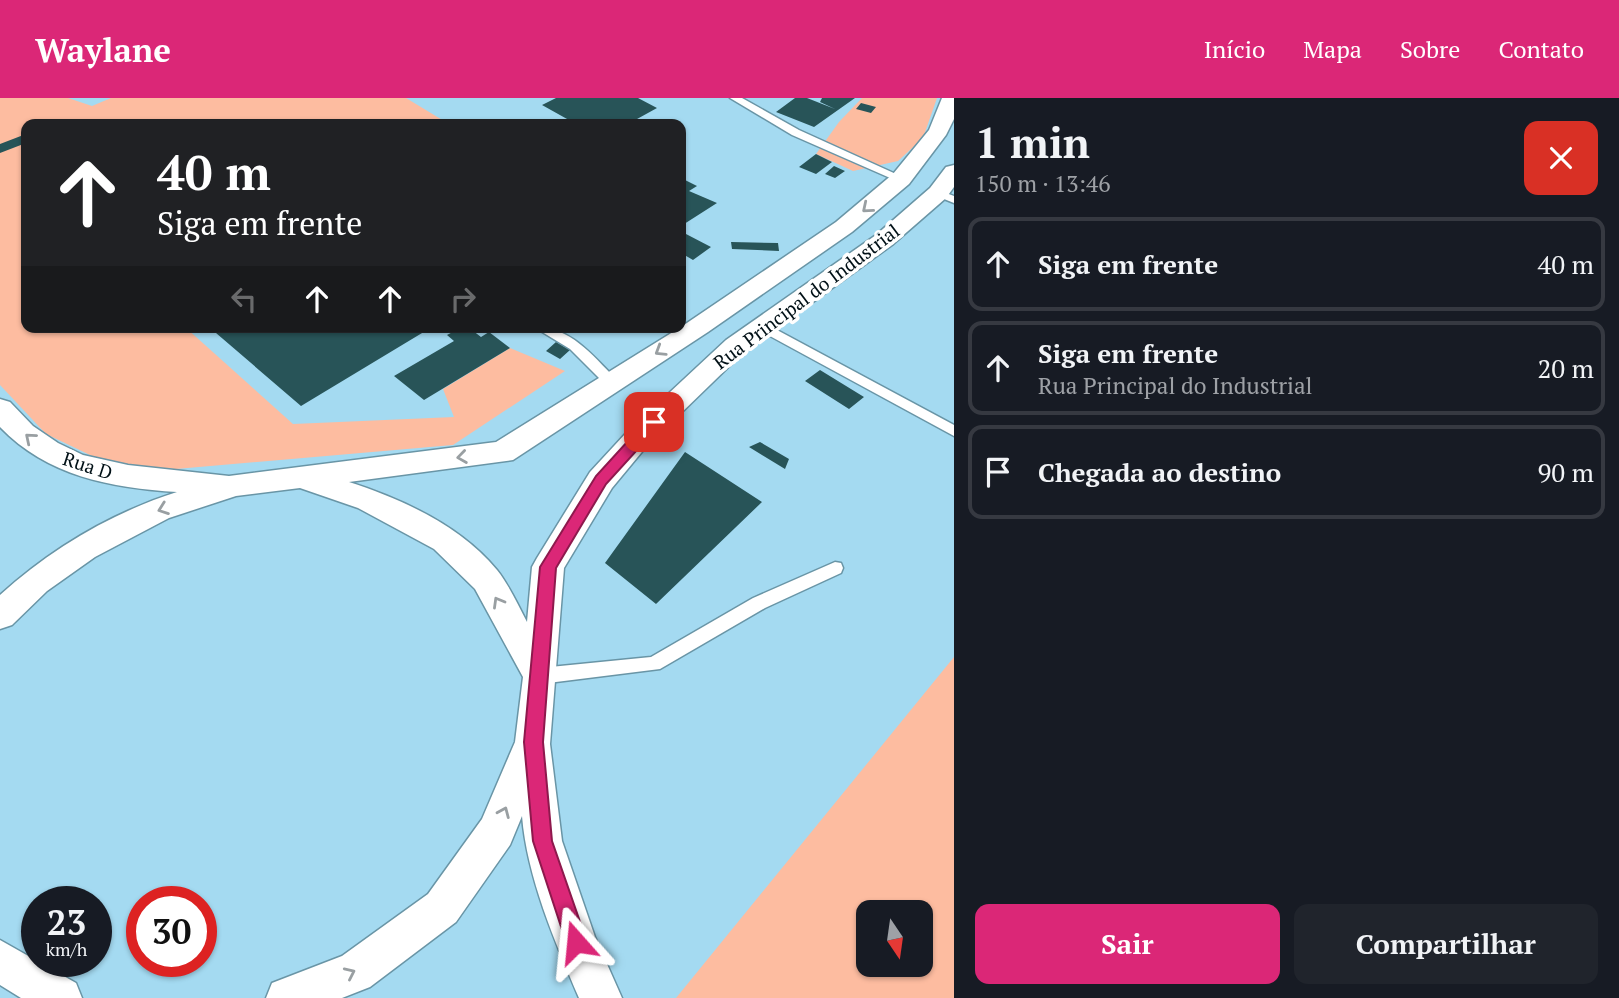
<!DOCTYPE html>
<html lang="pt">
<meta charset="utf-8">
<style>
:root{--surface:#171b24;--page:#20242c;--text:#f1f3f6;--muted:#9ea1a6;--line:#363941;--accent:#db2777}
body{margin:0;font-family:"PT Serif",serif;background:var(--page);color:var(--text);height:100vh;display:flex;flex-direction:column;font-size:26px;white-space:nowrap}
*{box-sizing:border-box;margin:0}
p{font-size:23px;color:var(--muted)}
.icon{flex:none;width:38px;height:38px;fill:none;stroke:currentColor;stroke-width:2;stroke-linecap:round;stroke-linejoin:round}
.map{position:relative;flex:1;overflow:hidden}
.side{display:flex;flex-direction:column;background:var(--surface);width:665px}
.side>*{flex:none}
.top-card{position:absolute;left:21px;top:21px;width:665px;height:214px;border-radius:14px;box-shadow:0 2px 5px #0004;background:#202124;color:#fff;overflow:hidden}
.needle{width:46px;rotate:167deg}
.tools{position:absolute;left:856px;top:802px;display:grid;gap:14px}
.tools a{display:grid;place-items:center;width:77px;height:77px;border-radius:14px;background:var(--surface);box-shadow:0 2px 5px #0004;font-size:35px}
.speed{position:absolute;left:21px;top:788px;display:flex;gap:14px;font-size:35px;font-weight:700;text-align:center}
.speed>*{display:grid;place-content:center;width:91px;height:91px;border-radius:50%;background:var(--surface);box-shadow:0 2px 5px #0004;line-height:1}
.speed small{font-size:18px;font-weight:400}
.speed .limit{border:10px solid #d22;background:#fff;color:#111}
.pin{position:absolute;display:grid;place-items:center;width:60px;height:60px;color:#fff;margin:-30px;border-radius:14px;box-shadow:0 4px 10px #0006}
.me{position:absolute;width:77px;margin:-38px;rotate:342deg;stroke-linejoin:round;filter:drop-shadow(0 0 5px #0008)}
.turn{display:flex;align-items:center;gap:24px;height:147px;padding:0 21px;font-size:32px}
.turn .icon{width:91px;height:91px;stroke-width:2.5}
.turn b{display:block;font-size:49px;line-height:60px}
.lanes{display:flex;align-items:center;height:66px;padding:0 21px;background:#0003;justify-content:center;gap:35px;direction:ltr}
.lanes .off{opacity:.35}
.round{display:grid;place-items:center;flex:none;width:74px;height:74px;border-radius:14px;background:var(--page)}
.summary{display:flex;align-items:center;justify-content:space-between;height:119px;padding:0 21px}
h1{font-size:42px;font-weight:800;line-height:52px}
.cta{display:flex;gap:14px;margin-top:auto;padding:14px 21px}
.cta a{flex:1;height:80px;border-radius:14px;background:var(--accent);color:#fff;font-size:28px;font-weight:800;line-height:80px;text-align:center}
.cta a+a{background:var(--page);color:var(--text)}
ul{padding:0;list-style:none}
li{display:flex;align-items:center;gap:21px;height:94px;margin:0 14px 10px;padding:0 7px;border:4px solid var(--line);border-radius:14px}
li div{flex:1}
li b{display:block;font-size:26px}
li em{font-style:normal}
header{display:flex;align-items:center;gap:42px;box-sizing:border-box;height:98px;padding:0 35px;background:var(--accent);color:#fff}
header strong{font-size:33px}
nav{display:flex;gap:38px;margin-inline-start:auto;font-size:24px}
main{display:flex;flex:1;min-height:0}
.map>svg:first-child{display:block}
.built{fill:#a4daf1;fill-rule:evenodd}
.green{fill:#fdbca0;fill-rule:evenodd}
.building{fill:#285458}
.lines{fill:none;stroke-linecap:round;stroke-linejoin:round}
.service-casing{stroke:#6995a6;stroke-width:3}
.minor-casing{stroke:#6995a6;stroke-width:3}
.service{fill:#fff;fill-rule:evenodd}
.minor{fill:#fff;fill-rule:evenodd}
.oneway{stroke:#999fa2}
.route{fill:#db2777;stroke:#8e194d;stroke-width:2}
.labels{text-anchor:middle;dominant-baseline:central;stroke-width:7;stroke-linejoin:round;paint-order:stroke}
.street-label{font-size:19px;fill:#011016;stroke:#fff}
</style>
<header>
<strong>Waylane</strong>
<nav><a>Início</a><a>Mapa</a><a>Sobre</a><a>Contato</a></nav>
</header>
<main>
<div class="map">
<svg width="954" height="900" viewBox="0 0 954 900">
<rect width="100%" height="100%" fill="#b9e7fa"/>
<path class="built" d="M0,0H954V900H0ZM26,26H681V229H26ZM37,803H96V863H37ZM142,803H201V863H142ZM868,814H920V866H868Z"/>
<path class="green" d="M0,0H68L92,8L111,0H406L449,26H26V229H185L293,326L454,319L443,291L510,250L565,273L453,347L176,371L111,367L46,336L0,287Z
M862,0H937L923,40L898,63L853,73L816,56L839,24Z
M954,559V900H676ZM868,814H920V866H868Z"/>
<path class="building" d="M556,0H638L657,10L628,26H576L542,7Z
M795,0H807L835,11L820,4L822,0H855L814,29L776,14Z
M861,5L876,9L871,15L856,11Z
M26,36V45L0,55V46Z
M816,56L832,64L816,76L799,69Z
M834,68L845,73L835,80L825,76Z
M681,80L697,88L689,93L717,105L681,128Z
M686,136L711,149L693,162L681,155V140Z
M731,144L778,145L779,153L732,151Z
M209,229H432L301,308Z
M462,229H468L481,239L489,234L510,250L424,302L394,278L454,243L447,237Z
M556,244L570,252L560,261L546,253Z
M820,272L864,299L849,311L805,283Z
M760,344L789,361L785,371L749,349Z
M685,354L762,404L656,506L605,465Z"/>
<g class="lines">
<g class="service-casing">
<path id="service" d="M730,0H742L799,32L907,81L897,83L792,37Z
M938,92L954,98V105L934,97L932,95Z
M764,225L954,327V338L759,232L757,229Z
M534,229C571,229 591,256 616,281L618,284L616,287H606L570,251Z
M835,464L841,465L843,470L841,475L765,510L660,571L540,586L534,583L531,578L534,573L540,570L651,559L753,500Z"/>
</g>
<g class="minor-casing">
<path id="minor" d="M942,0H954V21L946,37L909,86L852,134L708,234L513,362L349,384C402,401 461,428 497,472C509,487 518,507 527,524L532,469L537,460L590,374L626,335L726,242L876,137L930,90L946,69L954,67V89L946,100L892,147L744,254L646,349L612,390L564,470L550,646L562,743L595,839L622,900H579C555,844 527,779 522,718L510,747L456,824L370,889L342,900H266L272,885L342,858L428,796L482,721L515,644L523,579L475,491L434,451L358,410L300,390L236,398L169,420L95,459L47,493L12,527L0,531V497C51,451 111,415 177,394C111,390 47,378 0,329V301L10,304L33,328L58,345L83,357L128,367L229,378L496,344L681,229L836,124L893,76L929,32Z
M0,842L76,885L82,900H21L0,887Z"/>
</g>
<use href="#service" class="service"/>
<use href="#minor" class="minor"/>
</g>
<defs><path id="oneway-chevron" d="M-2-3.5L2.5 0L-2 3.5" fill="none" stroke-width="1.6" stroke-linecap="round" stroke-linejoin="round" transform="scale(1.75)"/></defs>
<g class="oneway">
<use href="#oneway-chevron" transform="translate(867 110) rotate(140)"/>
<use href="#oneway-chevron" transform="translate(660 253) rotate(148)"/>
<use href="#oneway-chevron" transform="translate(30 340) rotate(-140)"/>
<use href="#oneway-chevron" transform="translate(462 359) rotate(172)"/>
<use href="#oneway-chevron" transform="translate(163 411) rotate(160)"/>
<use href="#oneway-chevron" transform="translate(498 504) rotate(-120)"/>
<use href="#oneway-chevron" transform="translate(504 714) rotate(-67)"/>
<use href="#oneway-chevron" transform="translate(350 875) rotate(-25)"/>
</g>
<path class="route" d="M654,319L659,320L661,324L659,328L606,386L556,470L543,644L552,743L587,844L584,851L576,854L569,851L566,844L533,743L524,644L540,469L596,378L649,320Z"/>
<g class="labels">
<g class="street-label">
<text transform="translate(806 198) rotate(-37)">Rua Principal do Industrial</text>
<text transform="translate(88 367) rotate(18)">Rua D</text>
</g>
</g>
</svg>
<div class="tools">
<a><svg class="needle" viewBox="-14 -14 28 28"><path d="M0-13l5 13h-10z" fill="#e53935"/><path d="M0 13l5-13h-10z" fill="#9ea1a6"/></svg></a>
</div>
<div class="speed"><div>23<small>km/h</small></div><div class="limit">30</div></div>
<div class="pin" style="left:654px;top:324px;background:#d93025"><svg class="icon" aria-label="arrive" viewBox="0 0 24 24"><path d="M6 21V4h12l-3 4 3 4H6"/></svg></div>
<svg class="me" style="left:576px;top:844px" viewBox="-20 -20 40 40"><path d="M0-17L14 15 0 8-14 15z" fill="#db2777" stroke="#fff" stroke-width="4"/></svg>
<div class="top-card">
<div class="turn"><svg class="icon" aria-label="ahead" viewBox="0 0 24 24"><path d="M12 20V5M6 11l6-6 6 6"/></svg><div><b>40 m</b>Siga em frente</div></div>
<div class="lanes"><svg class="icon off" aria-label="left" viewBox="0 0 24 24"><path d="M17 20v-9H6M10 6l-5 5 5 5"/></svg><svg class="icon" aria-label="ahead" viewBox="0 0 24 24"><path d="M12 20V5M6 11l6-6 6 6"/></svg><svg class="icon" aria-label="ahead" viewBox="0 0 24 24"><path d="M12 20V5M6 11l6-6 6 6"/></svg><svg class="icon off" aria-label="right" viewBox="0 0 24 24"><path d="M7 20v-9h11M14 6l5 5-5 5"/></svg></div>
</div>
</div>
<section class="side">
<div class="summary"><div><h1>1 min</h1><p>150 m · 13:46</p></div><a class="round" style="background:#d93025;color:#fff"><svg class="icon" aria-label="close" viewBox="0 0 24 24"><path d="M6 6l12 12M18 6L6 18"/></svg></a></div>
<ul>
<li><svg class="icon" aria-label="ahead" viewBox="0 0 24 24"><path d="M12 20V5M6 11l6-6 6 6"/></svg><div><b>Siga em frente</b></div><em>40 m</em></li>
<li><svg class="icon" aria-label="ahead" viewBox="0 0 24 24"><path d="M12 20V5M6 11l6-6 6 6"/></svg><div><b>Siga em frente</b><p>Rua Principal do Industrial</p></div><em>20 m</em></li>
<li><svg class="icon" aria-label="arrive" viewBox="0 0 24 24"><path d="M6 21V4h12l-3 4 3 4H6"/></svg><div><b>Chegada ao destino</b></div><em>90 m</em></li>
</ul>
<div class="cta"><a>Sair</a><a>Compartilhar</a></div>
</section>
</main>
